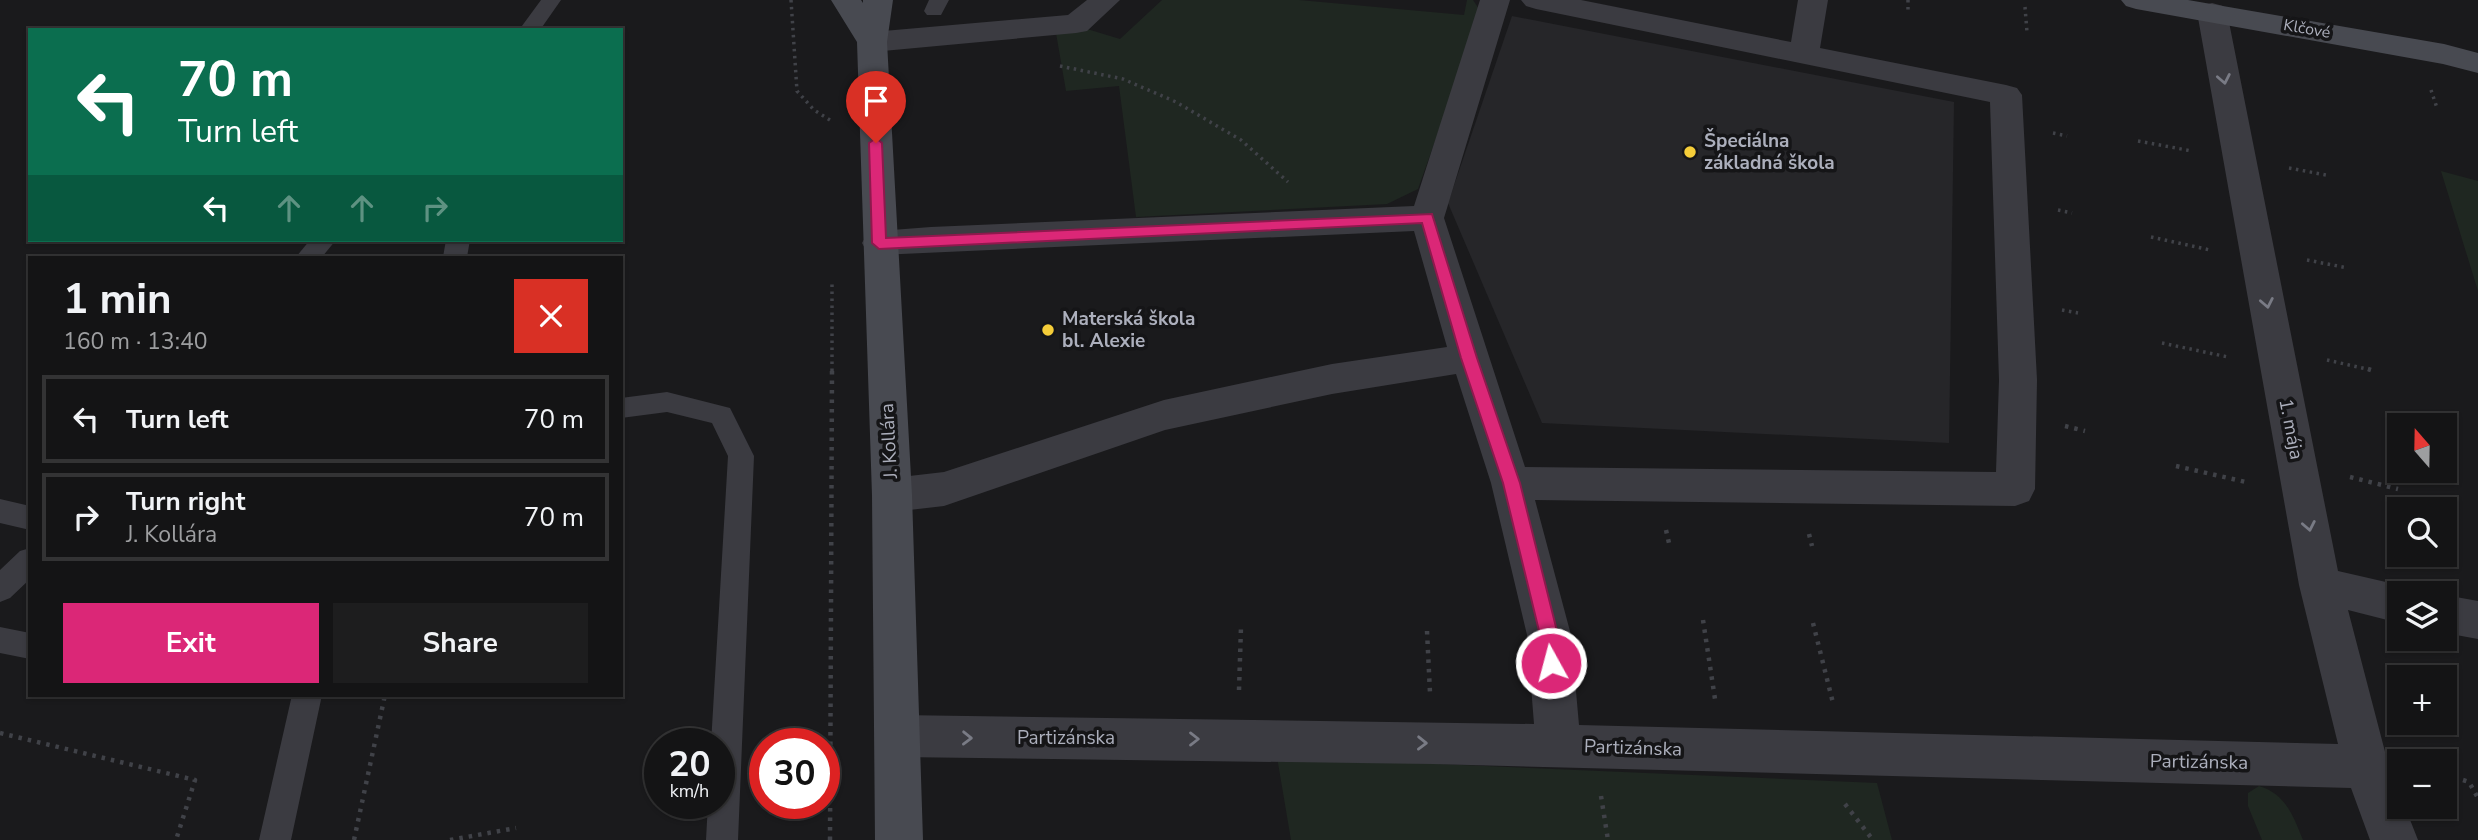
<!DOCTYPE html>
<meta charset="utf-8">
<style>
:root{--surface:#141415;--page:#1d1d1e;--text:#f1f3f6;--muted:#9d9ea0;--line:#333334;--accent:#db2777}
body{margin:0;font-family:"Nunito Sans",sans-serif;background:var(--page);color:var(--text);height:100vh;display:flex;flex-direction:column;font-size:26px;white-space:nowrap}
*{box-sizing:border-box;margin:0}
p{font-size:23px;color:var(--muted)}
.icon{flex:none;width:38px;height:38px;fill:none;stroke:currentColor;stroke-width:2;stroke-linecap:round;stroke-linejoin:round}
.map{position:relative;flex:1;overflow:hidden}
.sheet{position:absolute;left:28px;top:256px;width:595px;height:441px;display:flex;flex-direction:column;background:var(--surface);border-radius:0px;box-shadow:0 2px 5px #0004,0 0 0 2px var(--line)}
.sheet>*{flex:none}
.top-card{position:absolute;left:28px;top:28px;width:595px;height:214px;border-radius:0px;box-shadow:0 2px 5px #0004,0 0 0 2px var(--line);background:#0b6e4f;color:#fff;overflow:hidden}
.needle{width:46px;rotate:340deg}
.fabs{position:absolute;left:2387px;top:413px;display:grid;gap:14px}
.fabs a{display:grid;place-items:center;width:70px;height:70px;border-radius:0px;background:var(--surface);box-shadow:0 2px 5px #0004,0 0 0 2px var(--line);font-size:35px}
.speed{position:absolute;left:644px;top:728px;display:flex;gap:14px;font-size:35px;font-weight:700;text-align:center}
.speed>*{display:grid;place-content:center;width:91px;height:91px;border-radius:50%;background:var(--surface);box-shadow:0 2px 5px #0004,0 0 0 2px var(--line);line-height:1}
.speed small{font-size:18px;font-weight:400}
.speed .limit{border:10px solid #d22;background:#fff;color:#111}
.pin{position:absolute;display:grid;place-items:center;width:60px;height:60px;color:#fff;margin:-72px -30px;border-radius:50% 50% 50% 0;rotate:-45deg;box-shadow:0 0 7px #0007}
.pin .icon{rotate:45deg}
.me{position:absolute;width:77px;margin:-38px;rotate:353deg;stroke-linejoin:round;filter:drop-shadow(0 0 5px #0008)}
.turn{display:flex;align-items:center;gap:24px;height:147px;padding:0 35px;font-size:32px}
.turn .icon{width:91px;height:91px;stroke-width:2.5}
.turn b{display:block;font-size:49px;line-height:60px}
.lanes{display:flex;align-items:center;height:66px;padding:0 35px;background:#0003;justify-content:center;gap:35px;direction:ltr}
.lanes .off{opacity:.35}
.round{display:grid;place-items:center;flex:none;width:74px;height:74px;border-radius:0px;background:var(--page)}
.overview{display:flex;align-items:center;justify-content:space-between;height:119px;padding:0 35px}
h1{font-size:42px;font-weight:700;line-height:52px}
.cta{display:flex;gap:14px;margin-top:auto;padding:14px 35px}
.cta a{flex:1;height:80px;border-radius:0px;background:var(--accent);color:#fff;font-size:28px;font-weight:700;line-height:80px;text-align:center}
.cta a+a{background:var(--page);color:var(--text)}
ul{padding:0;list-style:none}
li{display:flex;align-items:center;gap:21px;height:88px;margin:0 14px 10px;padding:0 21px;border:4px solid var(--line);border-radius:0px}
li div{flex:1}
li b{display:block;font-size:26px}
li em{font-style:normal}
.map>svg:first-child{display:block}
.built{fill:#262629}
.green{fill:#1f2721}
.lines{fill:none;stroke-linecap:round;stroke-linejoin:round}
.path-far1{stroke:#404248;stroke-width:3.5;stroke-dasharray:2.5 4.5;stroke-linecap:butt}
.path{stroke:#404248;stroke-width:4.5;stroke-dasharray:3.5 6;stroke-linecap:butt}
.service{fill:#3b3b41;fill-rule:evenodd}
.minor{fill:#3b3b41;fill-rule:evenodd}
.secondary{fill:#484a51;fill-rule:evenodd}
.oneway{stroke:#797b85}
.route{fill:#db2777;stroke:#8e194d;stroke-width:2}
.poi-dot{fill:#f5cd39;stroke:#151517;stroke-width:2.5}
.labels{text-anchor:middle;dominant-baseline:central;stroke-width:7;stroke-linejoin:round;paint-order:stroke}
.far-street-label{font-size:16px;fill:#acafbc;stroke:#151517}
.poi-label{font-size:19px;font-weight:bold;fill:#acafbc;stroke:#151517;text-anchor:start}
.street-label{font-size:19px;fill:#acafbc;stroke:#151517}
</style>
<div class="map">
<svg width="2478" height="840" viewBox="0 0 2478 840">
<rect width="100%" height="100%" fill="#1a1a1c"/>
<path class="built" d="M1512,16L1954,102L1949,443L1542,423L1448,203Z"/>
<path class="green" d="M1162,0H1299L1464,15L1467,0H1473L1481,12L1418,189L1387,204L1136,217L1119,86L1066,91L1056,33L1087,29L1120,39Z
M2441,171L2478,181V291Z
M1277,757L1877,783L1892,840H1291Z
M2259,786C2286,794 2293,816 2303,840H2262L2248,806V793Z"/>
<g class="lines">
<path class="path-far1" d="M791,0L797,91L814,110L830,120
M1908,0V10
M2025,7L2027,32
M1060,66L1123,79L1176,102L1241,140L1288,182
M2431,90L2437,108
M2053,133L2067,136
M2138,141L2192,151
M2289,168L2326,175
M2058,210L2072,213
M2151,237L2210,250
M2307,260L2348,268
M2062,310L2078,313
M2162,343L2228,357
M2327,360L2371,370
M832,371V281"/>
<path class="path" d="M2368,369L2371,370
M2065,426L2085,431
M2176,466L2250,483
M2350,477L2398,489
M1666,530L1669,543
M1809,534L1812,546
M1703,620L1715,699
M1813,623L1833,703
M1427,631L1430,693
M1239,690L1241,627
M0,733L195,780L176,840
M2445,774L2469,782L2478,798
M1601,796L1608,840
M1845,804L1873,840
M354,840L385,695
M450,840L516,828
M830,840L832,369"/>
<path class="service" d="M541,0H561L540,30H519Z
M929,0H949L941,15H927L924,11Z
M310,240H336L322,257H296Z
M446,240H470L467,257H443Z
M667,392L730,408L754,456L738,840H706L708,803H719V744H711L728,456L712,423L667,412L621,418V398Z
M0,499L30,506V530L0,523Z
M30,548V579L10,598L0,602V570L20,551Z
M0,627L30,633V659L0,653Z
M292,695H322L291,840H259Z"/>
<path class="minor" d="M1087,0H1120L1087,31L1076,33L872,52L861,49L857,42L861,35L872,32L1068,15Z
M1480,0H1510L1444,218L1525,467L1996,472L1999,380L1990,102L1536,9L1526,6L1521,0H1581L1791,42L1798,0H1828L1820,48L2006,85L2017,88L2022,95L2037,380L2035,489L2029,501L2015,506L1535,500L1571,635L1579,725L2338,744L2299,585L2197,12L2201,6L2212,3L2223,6L2227,12L2338,571L2399,585L2415,593H2399V623L2348,610L2389,767L2399,793V807H2405L2418,840H2370L2351,788L1432,764L899,757L883,751L876,736L883,721L899,715L1534,724L1527,635L1491,483L1456,374L1332,394L1165,430L944,506L892,512L878,507L872,495L878,483L892,478L944,472L1164,400L1332,364L1447,347L1414,231L879,255L867,252L862,243L867,234L879,231L931,227L1414,206Z
M2445,595L2478,601V639L2445,633Z"/>
<path class="secondary" d="M831,0H861L863,3V0H893L887,42L912,495L923,840H875L872,495L857,42Z
M2121,0H2188L2444,44L2478,53V73L2443,64L2136,9L2126,6Z"/>
</g>
<defs><path id="oneway-chevron" d="M-2-3.5L2.5 0L-2 3.5" fill="none" stroke-width="1.6" stroke-linecap="round" stroke-linejoin="round" transform="scale(1.75)"/></defs>
<g class="oneway">
<use href="#oneway-chevron" transform="translate(2224 79) rotate(79)"/>
<use href="#oneway-chevron" transform="translate(2267 303) rotate(79)"/>
<use href="#oneway-chevron" transform="translate(2309 526) rotate(79)"/>
<use href="#oneway-chevron" transform="translate(967 738) rotate(1)"/>
<use href="#oneway-chevron" transform="translate(1194 739)"/>
<use href="#oneway-chevron" transform="translate(1422 743) rotate(1)"/>
</g>
<path class="route" d="M876,138L882,143L886,238L1432,214L1477,358L1520,483L1558,635L1560,663L1558,669L1551,671L1545,669L1540,635L1503,483L1461,358L1422,223L879,249L872,243L869,143Z"/>
<g class="poi-dot">
<circle cx="1690" cy="152" r="7"/>
<circle cx="1048" cy="330" r="7"/>
</g>
<g class="labels">
<g class="far-street-label">
<text transform="translate(2307 29) rotate(10)">Klčové</text>
</g>
<g class="poi-label">
<text x="1704" y="141">Špeciálna<tspan x="1704" dy="22">základná škola</tspan></text>
<text x="1062" y="319">Materská škola<tspan x="1062" dy="22">bl. Alexie</tspan></text>
</g>
<g class="street-label">
<text transform="translate(2291 429) rotate(79)">1. mája</text>
<text transform="translate(889 441) rotate(-93)">J. Kollára</text>
<text x="1066" y="738">Partizánska</text>
<text transform="translate(1633 748) rotate(2)">Partizánska</text>
<text transform="translate(2199 762) rotate(1)">Partizánska</text>
</g>
</g>
</svg>
<div class="fabs">
<a><svg class="needle" viewBox="-14 -14 28 28"><path d="M0-13l5 13h-10z" fill="#e53935"/><path d="M0 13l5-13h-10z" fill="#9d9ea0"/></svg></a>
<a><svg class="icon" aria-label="search" viewBox="0 0 24 24"><circle cx="10" cy="10" r="6"/><path d="M15 15l6 6"/></svg></a>
<a><svg class="icon" aria-label="layers" viewBox="0 0 24 24"><path d="M12 4l9 5-9 5-9-5zM3 14l9 5 9-5"/></svg></a>
<a>+</a>
<a>−</a>
</div>
<div class="speed"><div>20<small>km/h</small></div><div class="limit">30</div></div>
<div class="pin" style="left:876px;top:143px;background:#d93025"><svg class="icon" aria-label="arrive" viewBox="0 0 24 24"><path d="M6 21V4h12l-3 4 3 4H6"/></svg></div>
<svg class="me" style="left:1551px;top:663px" viewBox="-20 -20 40 40"><circle r="17" fill="#db2777" stroke="#fff" stroke-width="3"/><path d="M0-11L8 9 0 5-8 9z" fill="#fff"/></svg>
<div class="top-card">
<div class="turn"><svg class="icon" aria-label="left" viewBox="0 0 24 24"><path d="M17 20v-9H6M10 6l-5 5 5 5"/></svg><div><b>70 m</b>Turn left</div></div>
<div class="lanes"><svg class="icon" aria-label="left" viewBox="0 0 24 24"><path d="M17 20v-9H6M10 6l-5 5 5 5"/></svg><svg class="icon off" aria-label="ahead" viewBox="0 0 24 24"><path d="M12 20V5M6 11l6-6 6 6"/></svg><svg class="icon off" aria-label="ahead" viewBox="0 0 24 24"><path d="M12 20V5M6 11l6-6 6 6"/></svg><svg class="icon off" aria-label="right" viewBox="0 0 24 24"><path d="M7 20v-9h11M14 6l5 5-5 5"/></svg></div>
</div>
<section class="sheet">
<div class="overview"><div><h1>1 min</h1><p>160 m · 13:40</p></div><a class="round" style="background:#d93025;color:#fff"><svg class="icon" aria-label="close" viewBox="0 0 24 24"><path d="M6 6l12 12M18 6L6 18"/></svg></a></div>
<ul>
<li><svg class="icon" aria-label="left" viewBox="0 0 24 24"><path d="M17 20v-9H6M10 6l-5 5 5 5"/></svg><div><b>Turn left</b></div><em>70 m</em></li>
<li><svg class="icon" aria-label="right" viewBox="0 0 24 24"><path d="M7 20v-9h11M14 6l5 5-5 5"/></svg><div><b>Turn right</b><p>J. Kollára</p></div><em>70 m</em></li>
</ul>
<div class="cta"><a>Exit</a><a>Share</a></div>
</section>
</div>
